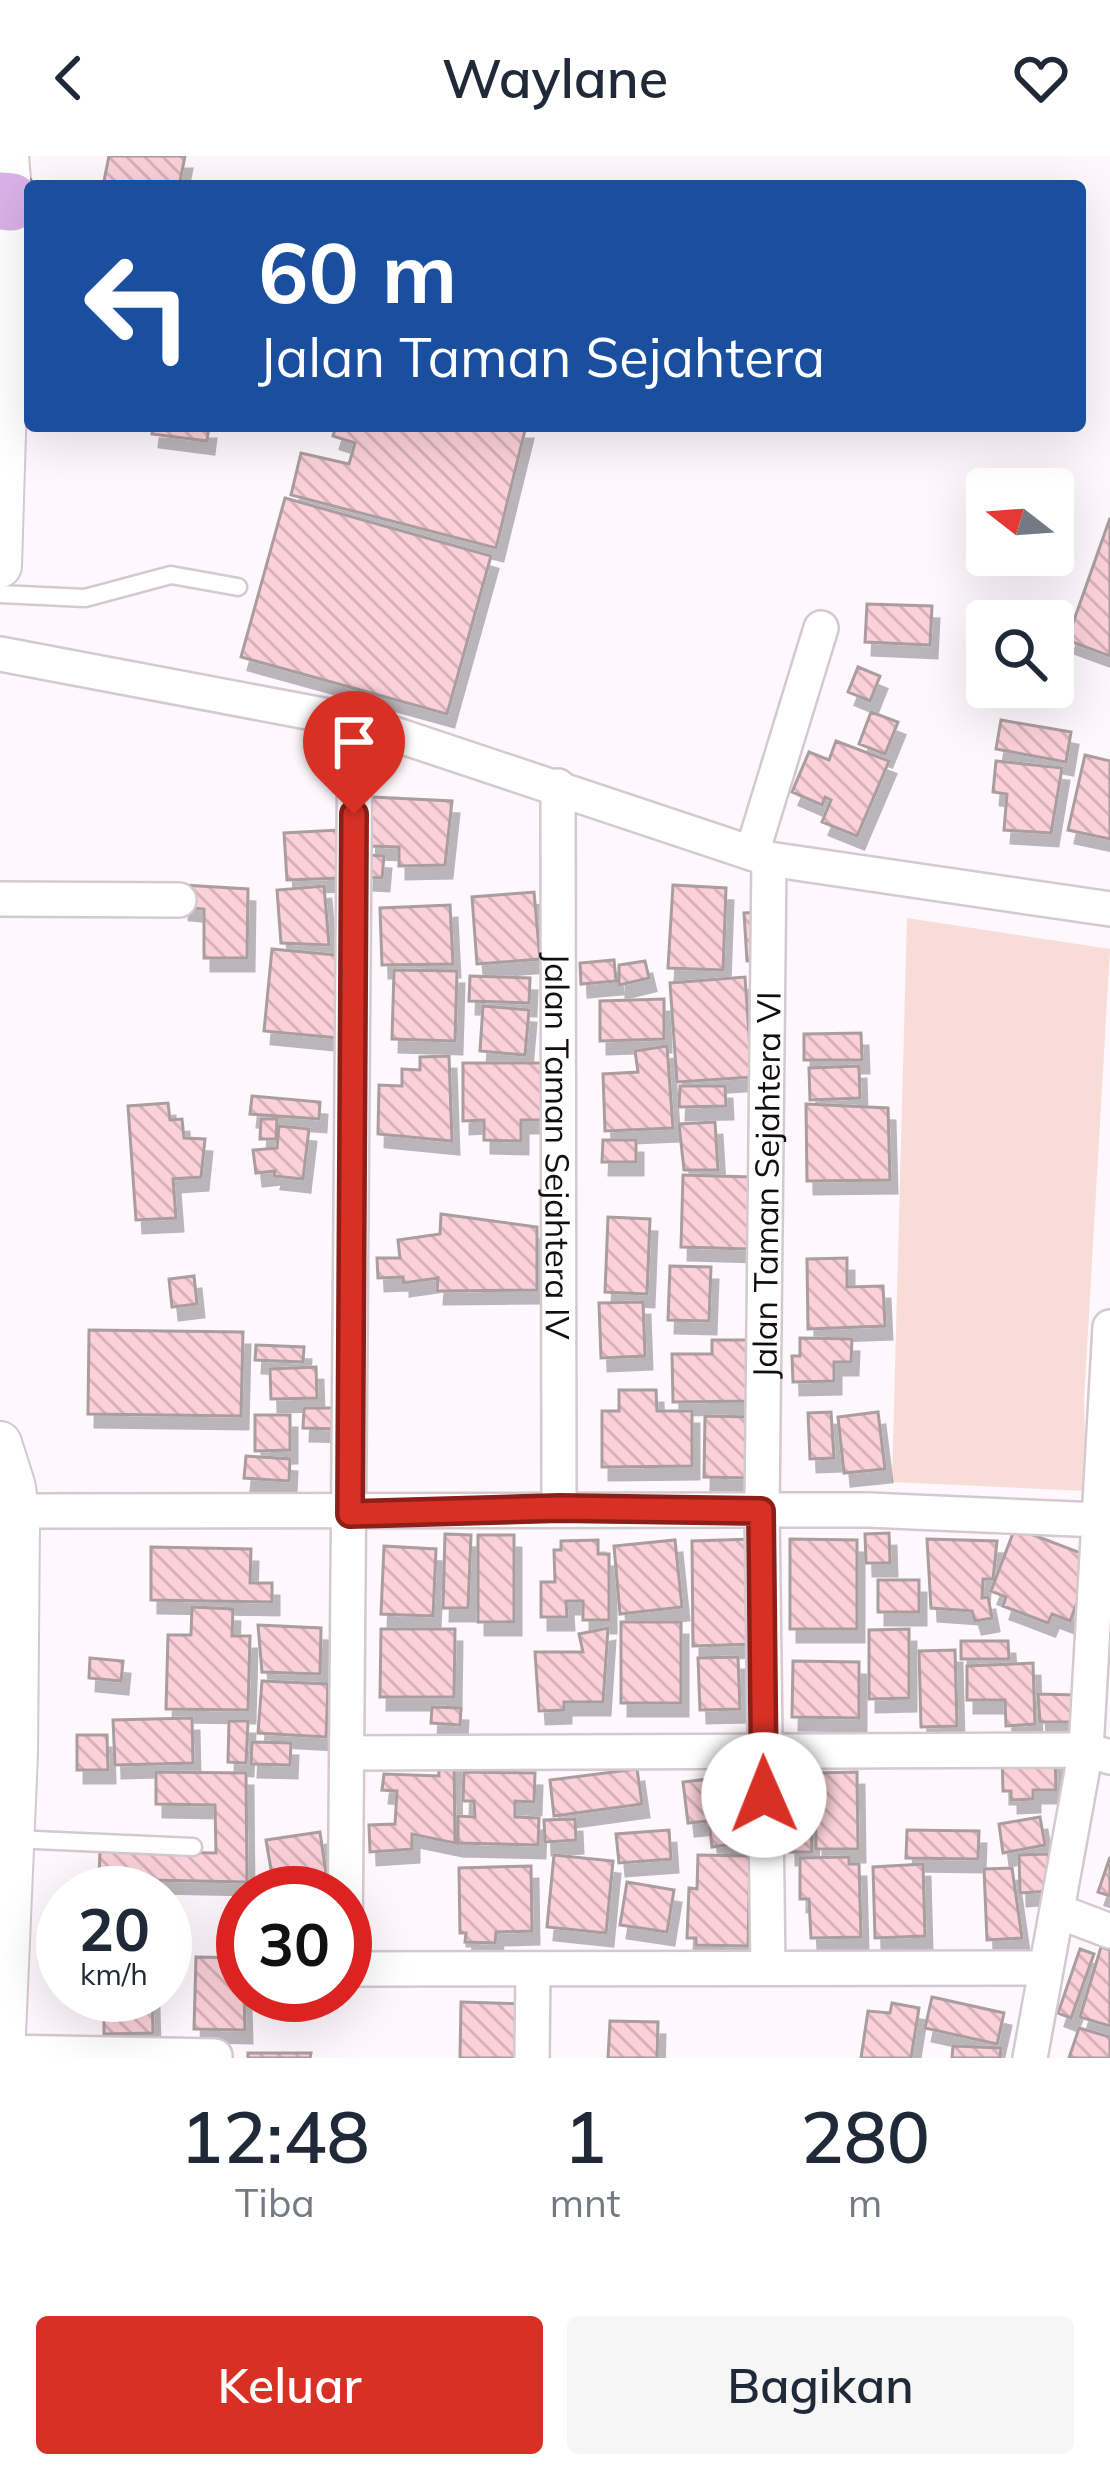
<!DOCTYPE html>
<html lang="id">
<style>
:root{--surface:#fff;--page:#f6f6f7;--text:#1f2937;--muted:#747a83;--accent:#d93025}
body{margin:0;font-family:Mulish,sans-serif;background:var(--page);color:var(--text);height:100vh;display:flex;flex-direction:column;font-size:45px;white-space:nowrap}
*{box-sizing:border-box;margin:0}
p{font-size:39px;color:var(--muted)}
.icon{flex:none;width:66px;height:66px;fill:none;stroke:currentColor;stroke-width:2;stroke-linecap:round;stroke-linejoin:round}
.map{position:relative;height:1902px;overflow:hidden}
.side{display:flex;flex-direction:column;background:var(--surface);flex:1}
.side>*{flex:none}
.guide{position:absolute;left:24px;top:24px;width:1062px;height:252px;border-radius:12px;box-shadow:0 12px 48px #0002;background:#1a4fa0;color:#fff;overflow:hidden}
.needle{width:78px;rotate:287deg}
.fabs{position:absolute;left:966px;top:312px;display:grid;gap:24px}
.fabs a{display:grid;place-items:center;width:108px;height:108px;border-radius:12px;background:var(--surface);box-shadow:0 12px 48px #0002;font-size:60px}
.speed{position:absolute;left:36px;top:1710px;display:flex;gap:24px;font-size:60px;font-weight:700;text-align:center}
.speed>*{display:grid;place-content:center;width:156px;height:156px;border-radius:50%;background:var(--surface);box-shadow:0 12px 48px #0002;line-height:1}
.speed small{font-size:30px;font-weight:400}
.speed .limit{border:18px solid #d22;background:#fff;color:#111}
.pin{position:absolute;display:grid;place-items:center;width:102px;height:102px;color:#fff;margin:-123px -51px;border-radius:50% 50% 50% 0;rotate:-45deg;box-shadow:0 0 12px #0007}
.pin .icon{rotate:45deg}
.me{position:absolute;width:132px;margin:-66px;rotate:359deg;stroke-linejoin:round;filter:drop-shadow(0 0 9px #0008)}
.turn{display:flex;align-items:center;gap:42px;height:252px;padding:0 36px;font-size:54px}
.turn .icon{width:156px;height:156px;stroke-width:2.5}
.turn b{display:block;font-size:84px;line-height:102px}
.eta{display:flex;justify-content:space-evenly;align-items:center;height:204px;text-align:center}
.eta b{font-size:72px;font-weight:600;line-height:84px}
.cta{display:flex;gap:24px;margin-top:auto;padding:24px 36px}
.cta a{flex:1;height:138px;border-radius:12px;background:var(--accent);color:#fff;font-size:48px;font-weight:600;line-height:138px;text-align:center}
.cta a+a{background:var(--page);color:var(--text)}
header{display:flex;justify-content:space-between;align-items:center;height:156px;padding:0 36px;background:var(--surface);font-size:54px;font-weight:600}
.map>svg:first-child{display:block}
.garden{fill:#f7dcd8}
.building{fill:url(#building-back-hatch);stroke:#aa9da0;stroke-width:3;filter:url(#shadow)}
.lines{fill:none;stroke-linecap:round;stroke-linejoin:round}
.service-casing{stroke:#d5c9d0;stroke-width:21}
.minor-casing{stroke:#d5c9d0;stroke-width:38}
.tertiary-casing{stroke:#d5c9d0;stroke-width:46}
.trunk-casing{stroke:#906b99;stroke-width:62}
.service{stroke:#fff;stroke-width:16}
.minor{stroke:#fff;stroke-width:33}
.tertiary{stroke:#fff;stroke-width:42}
.trunk{stroke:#dcb0e8;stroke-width:57}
.route-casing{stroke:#8d1f18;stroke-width:30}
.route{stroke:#d93025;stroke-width:21}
.labels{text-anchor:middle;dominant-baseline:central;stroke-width:10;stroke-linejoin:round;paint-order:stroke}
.street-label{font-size:33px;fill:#120e10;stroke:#fff}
</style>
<header><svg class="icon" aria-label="back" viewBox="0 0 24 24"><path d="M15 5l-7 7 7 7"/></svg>Waylane<svg class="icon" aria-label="heart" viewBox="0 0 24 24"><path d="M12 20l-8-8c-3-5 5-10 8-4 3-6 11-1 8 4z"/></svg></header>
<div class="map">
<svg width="1110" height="1902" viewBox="0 0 1110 1902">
<defs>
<pattern id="building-back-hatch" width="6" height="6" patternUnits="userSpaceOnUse" patternTransform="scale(3)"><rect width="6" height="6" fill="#fbd0d9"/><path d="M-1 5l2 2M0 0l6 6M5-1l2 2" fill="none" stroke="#d6b1b9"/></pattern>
<filter id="shadow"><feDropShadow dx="7" dy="13" stdDeviation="0" flood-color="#0004"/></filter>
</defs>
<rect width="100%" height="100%" fill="#fef7fb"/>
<path class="garden" d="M907,762L1110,793L1084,1244L1086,1335L892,1326Z"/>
<path class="building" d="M109,0H185L179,30H103Z
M153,270H209L207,285L152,278Z
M336,270H526L496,392L291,339L301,297L349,308L355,287L333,280Z
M285,342L491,400L447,558L241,501Z
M1110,362V500L1067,484Z
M867,448L932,450L930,489L865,486Z
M858,511L880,520L870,545L848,536Z
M871,556L898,566L885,598L859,588Z
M1001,564L1071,576L1066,606L996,593Z
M836,585L889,605L857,680L822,666L831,644L825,641L822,649L792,636L809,596L829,604Z
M1085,599L1110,605V683L1068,674Z
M996,605L1062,612L1051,677L1004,674L1007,638L993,636Z
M372,641L452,645L445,709L399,710V691L369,690Z
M338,674L340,722L287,724L284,677Z
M368,699L384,700L382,722L367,721Z
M183,729L248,733L247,802H204V753L182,751Z
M673,729L726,732L723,814L668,812Z
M324,730L329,789L281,787L277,734Z
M534,736L540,803L477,808L472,741Z
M450,749L453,808L382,809L380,752Z
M761,756L764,804L747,805L744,757Z
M272,793L347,800L339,882L264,875Z
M614,804L616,825L581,828L580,807Z
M645,805L649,822L619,829V809Z
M394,814L457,815L455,885L392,883Z
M470,820L530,822L529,847L469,845Z
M745,821L752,921L677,926L670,827Z
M664,843V883L600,885V845Z
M483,850L529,854L525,899L480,895Z
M861,877L862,904H804V878Z
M667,890L673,972L605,975L603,918L638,916L635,895Z
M449,900L452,985L378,978L379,929L402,930V913L420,914V901Z
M463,907H543L542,964H521V985L484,984V964L463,965Z
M859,910L860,942L810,944L809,912Z
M680,930H725L726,950L679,951Z
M252,940L320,946L319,963L250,958Z
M168,947L170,964L182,963L184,982L205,983L201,1021L173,1023L176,1062L136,1064L128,950Z
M806,948L888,952L890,1024L807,1025Z
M261,963H277L276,983H260Z
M715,966L718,1014H684L679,968Z
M279,970L309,973L303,1023L274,1020L275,1015L256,1017L253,994L277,992Z
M603,984H636V1006H602Z
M683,1019L752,1021L750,1093L681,1091Z
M441,1058L537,1071V1134L437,1135L438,1122L403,1127V1121L378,1122L377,1102H400L398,1084L440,1078Z
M608,1061L650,1063L647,1138L605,1136Z
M847,1102V1131L883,1130L885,1170L808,1173L807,1103Z
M670,1110L711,1111L709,1165L668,1164Z
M194,1120L197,1148L172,1151L169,1123Z
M643,1146L645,1200L601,1202L599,1147Z
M89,1174L243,1176L241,1260L88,1258Z
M800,1182L852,1183L851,1206H834V1225L793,1226L792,1200H800Z
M712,1184H748L749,1245L673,1246L672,1198H712Z
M256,1189L304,1191L303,1206L255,1204Z
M316,1211L317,1242L271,1243L270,1213Z
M619,1234H656L657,1255H692V1310L602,1311V1255H619Z
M304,1252H342L341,1273L303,1272Z
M831,1256L834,1302L810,1303L808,1257Z
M878,1256L885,1313L844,1317L838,1261Z
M255,1259H290V1294L255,1295Z
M705,1260L752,1261L750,1322L704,1321Z
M246,1300L290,1303L289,1325L244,1322Z
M1015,1372L1094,1402L1070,1465L1052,1458L1048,1467L1003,1450L1006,1441L991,1435Z
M889,1377L890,1407H866L865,1378Z
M445,1378L471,1379L468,1452H443Z
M478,1379H514V1466H478Z
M753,1383L755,1488L693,1490L692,1385Z
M790,1383L857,1384V1473H790Z
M927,1383L997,1385L993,1423H983L982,1442L988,1441L992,1462L975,1465L972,1455L931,1452Z
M598,1384V1398H609V1464H583V1445H566L567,1461H541V1426H555L554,1394H561V1385Z
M675,1384L682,1451L620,1458L614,1390Z
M384,1390L436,1393L433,1460L381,1458Z
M151,1391L251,1393L250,1427H272V1446L151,1444Z
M878,1424H919V1456H878Z
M192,1451L233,1453L232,1480H250L248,1554L166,1553L168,1479H191Z
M621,1466H681V1547H621Z
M258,1469L321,1472L320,1518L262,1516Z
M608,1472L603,1546H564V1554L539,1555L535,1496H583L579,1478Z
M381,1473H455L454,1541H380Z
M909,1473V1542L869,1543V1474Z
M961,1485H1008L1009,1503H961Z
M955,1494L957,1570L921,1571L919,1495Z
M738,1501L740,1553L700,1554L698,1502Z
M90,1502L123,1505L121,1525L89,1522Z
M793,1505L859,1506V1562L792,1561Z
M1033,1507L1035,1568L1006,1570L1005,1544H967V1510Z
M262,1525L328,1528L326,1581L258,1577Z
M1038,1538L1076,1539L1074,1566H1040Z
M432,1551L461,1552L460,1569L431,1567Z
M192,1562L193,1607L115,1609L113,1564Z
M229,1565H248L246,1607L228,1606Z
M77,1579H107L108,1614H77Z
M252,1586L291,1587L290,1609L251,1608Z
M1055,1598L1056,1634H1033V1643L1011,1644V1635H1003L1002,1599Z
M454,1602L455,1687L412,1678V1693L370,1696L369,1669L395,1668L397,1635L382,1634L384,1618L439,1620L438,1603Z
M637,1613L642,1648L554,1660L550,1624Z
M156,1616L246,1617L247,1726L99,1723L100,1695L216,1697L215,1649L156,1648Z
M464,1616L535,1617L534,1646L515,1645V1661L539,1662L538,1689L458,1687V1660L475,1661L474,1645H463Z
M857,1616L858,1693H816L815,1617Z
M742,1619L748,1686L712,1691L709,1665L688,1667L683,1626Z
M810,1642L812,1696H789L788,1643Z
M1040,1661L1045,1689L1003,1697L999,1668Z
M575,1663L576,1684L545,1686L544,1664Z
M669,1674L671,1703L619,1707L616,1678Z
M907,1674L979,1675L978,1703L906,1702Z
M320,1676L328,1731L275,1737L266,1684Z
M1048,1698L1050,1735L1020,1737L1019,1699Z
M554,1699L613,1705L606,1777L547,1771Z
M698,1699L750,1700L748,1790L696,1789V1782H687L689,1732L697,1733Z
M849,1701V1708H859L861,1781L811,1782L809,1743H800V1702Z
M1110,1701V1740L1098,1736Z
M923,1708L925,1780L875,1782L873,1711Z
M531,1710L532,1775L496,1776L495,1787L465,1786L466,1777H460L459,1712Z
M1012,1712L1022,1782L987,1784L984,1713Z
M627,1726L674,1734L667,1776L620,1769Z
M1101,1791L1110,1794V1870L1080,1861Z
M1080,1793L1094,1798L1071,1862L1058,1857Z
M196,1801L243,1802L245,1874L194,1873Z
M104,1839H152L153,1877L104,1878Z
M932,1841L1004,1857L997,1888L925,1872Z
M461,1846L529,1848L530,1902H460Z
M892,1847L919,1852L911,1902H861L868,1855L890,1857Z
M610,1865L658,1866L657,1902H608Z
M1079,1872L1110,1881V1902H1069Z
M953,1890L1001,1892L1000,1902H952Z
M248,1897H311L310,1902H248Z"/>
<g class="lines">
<g class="service-casing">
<path id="service" d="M0,438L85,442L171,419L238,431
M13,1683L193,1691"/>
</g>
<g class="minor-casing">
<g id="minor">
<path d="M0,498L355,565L769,703L1110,753"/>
<path d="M355,565L345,1791L351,1813L1046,1812"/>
<path id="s1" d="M558,630L559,1351"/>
<path d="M752,697L821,472"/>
<path d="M0,743L179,744"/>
<path d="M1110,1171L1099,1364L1110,1366"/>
<path d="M17,1355L868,1354L1099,1364L1086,1594L1030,1902"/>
<path d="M350,1597L1086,1594L1110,1601"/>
<path d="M1060,1756L1110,1775"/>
<path id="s2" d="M768,1812L762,1355L769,703"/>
<path d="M3,1896L215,1900"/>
<path d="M532,1902L533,1815"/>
</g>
</g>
<g class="tertiary-casing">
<path id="tertiary" d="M0,410L11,46L7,0
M0,1287L14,1331L18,1367L16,1598L3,1902"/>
</g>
<g class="trunk-casing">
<path id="trunk" d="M0,45L11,46"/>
</g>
<use href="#service" class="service"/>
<use href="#minor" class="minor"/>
<use href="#tertiary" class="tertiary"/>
<use href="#trunk" class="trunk"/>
</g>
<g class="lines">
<g class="route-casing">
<path id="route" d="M354,658L350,1358L559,1352L761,1355L764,1639"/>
</g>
<use href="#route" class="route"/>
</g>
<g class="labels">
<g class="street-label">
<text stroke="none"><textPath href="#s1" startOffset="360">Jalan Taman Sejahtera IV</textPath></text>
<text stroke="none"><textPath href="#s2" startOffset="783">Jalan Taman Sejahtera VI</textPath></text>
</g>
</g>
</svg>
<div class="fabs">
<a><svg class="needle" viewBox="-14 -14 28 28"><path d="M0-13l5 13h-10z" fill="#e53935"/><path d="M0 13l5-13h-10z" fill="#747a83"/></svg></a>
<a><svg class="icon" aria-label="search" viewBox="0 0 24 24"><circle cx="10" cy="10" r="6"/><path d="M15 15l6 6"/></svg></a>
</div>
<div class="speed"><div>20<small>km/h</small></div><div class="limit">30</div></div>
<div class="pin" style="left:354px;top:658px;background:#d93025"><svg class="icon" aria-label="arrive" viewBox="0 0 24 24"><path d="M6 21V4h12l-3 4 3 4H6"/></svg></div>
<svg class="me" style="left:764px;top:1639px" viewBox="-20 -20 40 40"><circle r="19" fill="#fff"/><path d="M0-13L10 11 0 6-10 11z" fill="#d93025"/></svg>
<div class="guide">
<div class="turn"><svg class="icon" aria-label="left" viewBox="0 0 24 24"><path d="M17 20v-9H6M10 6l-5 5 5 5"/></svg><div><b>60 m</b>Jalan Taman Sejahtera</div></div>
</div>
</div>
<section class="side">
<div class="eta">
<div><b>12:48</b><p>Tiba</p></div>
<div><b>1</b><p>mnt</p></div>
<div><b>280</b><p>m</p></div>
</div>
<div class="cta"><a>Keluar</a><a>Bagikan</a></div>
</section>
